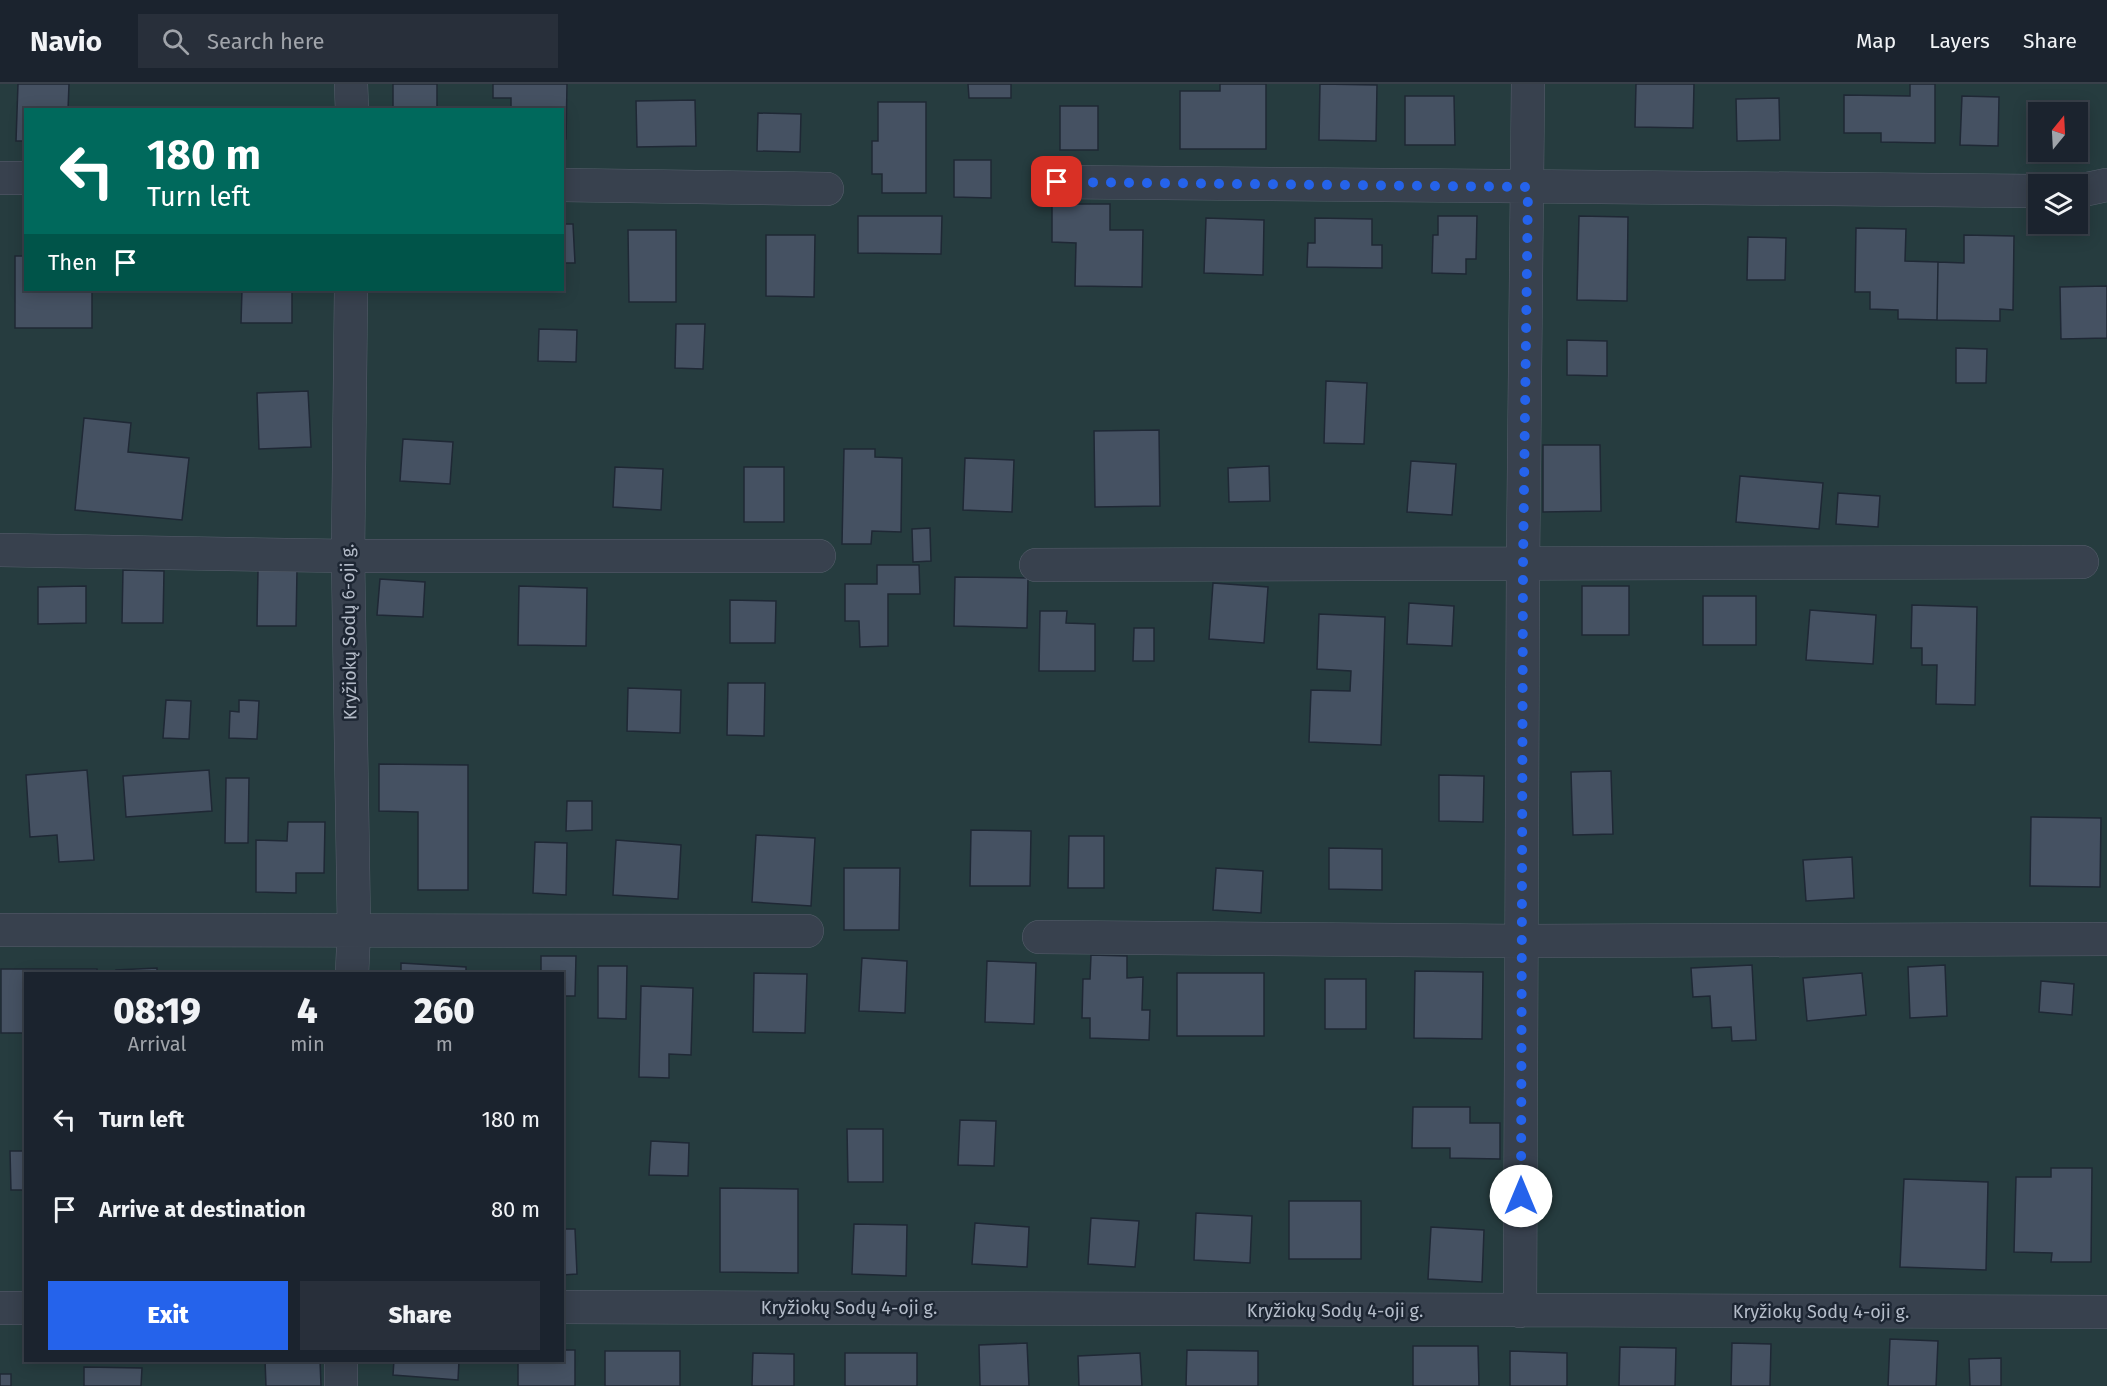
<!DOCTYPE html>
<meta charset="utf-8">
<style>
:root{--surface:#1b232e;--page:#282f3a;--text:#f1f3f6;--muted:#a0a4aa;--line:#39404a;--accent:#2563eb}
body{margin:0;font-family:"Fira Sans",sans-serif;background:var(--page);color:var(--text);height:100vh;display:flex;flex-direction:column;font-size:22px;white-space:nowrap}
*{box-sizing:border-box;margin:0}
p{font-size:20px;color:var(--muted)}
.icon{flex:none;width:33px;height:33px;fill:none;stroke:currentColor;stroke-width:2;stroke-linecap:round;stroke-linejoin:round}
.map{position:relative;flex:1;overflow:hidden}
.drawer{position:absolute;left:24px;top:888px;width:540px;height:390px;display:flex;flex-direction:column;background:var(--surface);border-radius:0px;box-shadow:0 3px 15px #0003,0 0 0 2px var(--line)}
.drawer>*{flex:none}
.banner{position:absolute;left:24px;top:24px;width:540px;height:183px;border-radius:0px;box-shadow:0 3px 15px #0003,0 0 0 2px var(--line);background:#00695c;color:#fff;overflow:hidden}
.needle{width:39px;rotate:18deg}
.buttons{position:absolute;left:2028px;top:18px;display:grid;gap:12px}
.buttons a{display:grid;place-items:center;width:60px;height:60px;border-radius:0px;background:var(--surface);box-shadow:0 3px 15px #0003,0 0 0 2px var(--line);font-size:30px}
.pin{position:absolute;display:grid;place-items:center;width:51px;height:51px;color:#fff;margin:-26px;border-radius:12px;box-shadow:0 3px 9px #0006}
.me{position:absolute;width:66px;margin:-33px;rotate:0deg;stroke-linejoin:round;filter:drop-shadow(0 0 4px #0008)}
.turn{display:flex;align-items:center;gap:21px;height:126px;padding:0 24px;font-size:27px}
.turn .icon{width:78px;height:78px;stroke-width:2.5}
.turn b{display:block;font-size:42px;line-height:51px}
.then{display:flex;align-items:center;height:57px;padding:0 24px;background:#0003;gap:12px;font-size:22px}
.eta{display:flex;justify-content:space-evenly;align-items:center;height:102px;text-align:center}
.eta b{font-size:36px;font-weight:800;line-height:42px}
.primary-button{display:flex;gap:12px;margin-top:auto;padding:12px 24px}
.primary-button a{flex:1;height:69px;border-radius:0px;background:var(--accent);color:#fff;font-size:24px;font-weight:800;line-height:69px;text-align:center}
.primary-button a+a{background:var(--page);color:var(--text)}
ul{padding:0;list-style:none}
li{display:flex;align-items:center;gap:18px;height:90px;padding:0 24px}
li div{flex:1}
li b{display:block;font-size:22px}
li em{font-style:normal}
header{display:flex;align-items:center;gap:36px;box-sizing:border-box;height:84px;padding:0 30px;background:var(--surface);border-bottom:2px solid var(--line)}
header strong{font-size:28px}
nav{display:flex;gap:33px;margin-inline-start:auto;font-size:21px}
.search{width:420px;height:54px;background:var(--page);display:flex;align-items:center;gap:15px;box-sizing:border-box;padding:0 21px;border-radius:0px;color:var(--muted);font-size:22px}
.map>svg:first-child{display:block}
.green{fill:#263c3f;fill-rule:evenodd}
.building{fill:#455162;stroke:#1f2835;stroke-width:1.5}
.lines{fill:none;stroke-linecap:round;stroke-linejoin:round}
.street-casing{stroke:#565f6c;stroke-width:34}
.street{stroke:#38414e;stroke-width:33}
.route{stroke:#2563eb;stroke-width:10;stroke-dasharray:0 18}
.labels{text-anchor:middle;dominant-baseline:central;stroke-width:5;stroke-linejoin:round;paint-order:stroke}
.street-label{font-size:18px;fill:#b4bcc9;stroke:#1d2633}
</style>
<header>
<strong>Navio</strong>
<div class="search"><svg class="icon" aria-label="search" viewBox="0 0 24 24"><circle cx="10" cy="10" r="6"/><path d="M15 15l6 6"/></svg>Search here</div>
<nav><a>Map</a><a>Layers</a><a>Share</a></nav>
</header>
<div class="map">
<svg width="2107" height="1302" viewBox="0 0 2107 1302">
<rect width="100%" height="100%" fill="#242f3e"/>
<path class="green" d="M0,0H2107V1302H0ZM26,26H562V206H26ZM2038,28H2078V68H2038ZM2038,100H2078V140H2038ZM26,890H562V1276H26Z"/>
<path class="building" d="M18,0H69L68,26H26V57H16Z
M393,0H437V26H393Z
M493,0H567L566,55H562V26H511V14H493Z
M968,0H1011V14H969Z
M1220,0H1266V65H1180V7H1220Z
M1320,0L1377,1L1376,57L1319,56Z
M1636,0H1694L1693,44L1635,43Z
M1910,0H1935V59L1881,58V49H1844V11L1910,12Z
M1405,12H1454L1455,61H1405Z
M1962,12L1999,13L1998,62L1960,61Z
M1779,14L1780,56L1737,57L1736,15Z
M695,16L696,62L637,63L636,17Z
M878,18H926V109H882V90H872V57H878Z
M1060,22H1098V66H1060Z
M758,29L801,30L800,68L757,67Z
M954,76H991V114L954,113Z
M1052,120H1110V146H1143L1142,203L1075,202L1076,159L1052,158Z
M858,132H942L941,170L858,169Z
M1438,132H1477L1476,175H1466V190L1432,189L1433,151H1438Z
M1579,132L1628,133L1627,217L1577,216Z
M1206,134L1264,136L1263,191L1204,189Z
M1315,134L1372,135V161H1382V184L1307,183L1308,159H1315Z
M562,140H573L575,179H562Z
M1856,144L1906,145L1905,177L1938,178L1937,236L1898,235V226L1870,225V208H1855Z
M628,146H676V218H629Z
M766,151H815L814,213L766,212Z
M1964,151L2014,152L2013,226L2000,225V237L1937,236L1938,178L1964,179Z
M1748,153L1786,154L1785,196H1747Z
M15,172H26V206H92V244H15Z
M2107,202V254L2061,255L2060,203Z
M242,206H292V239H241Z
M676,240H705L703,285L675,284Z
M539,245L577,246L576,278L538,277Z
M1567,256L1607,257V292L1567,291Z
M1956,264L1987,265L1986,299H1956Z
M1326,297L1367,299L1364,360L1324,359Z
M308,307L311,363L259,365L257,309Z
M84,334L131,339L128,368L189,374L182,436L75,426Z
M1159,346L1160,422L1095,423L1094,347Z
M403,355L453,358L450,400L400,397Z
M1543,361H1600L1601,427L1543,428Z
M844,365H875V373L902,374L901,448L872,447L871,460H842Z
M965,374L1014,376L1012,428L963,426Z
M1411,377L1456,380L1452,431L1407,428Z
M1269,382L1270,417L1229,418L1228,384Z
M615,383L663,385L661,426L613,423Z
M744,383H784V438H744Z
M1740,392L1823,399L1819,445L1736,438Z
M1838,409L1880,412L1878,443L1836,440Z
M930,444L931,477L913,478L912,445Z
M877,481H919L920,510H888V562L860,563L859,537H845V500H877Z
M123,486L164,487L163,539H122Z
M258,486H297L296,542H257Z
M955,493L1028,494L1027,544L954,542Z
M380,495L425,498L423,533L377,531Z
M1213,499L1268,503L1264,559L1209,555Z
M86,502V539L38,540V503Z
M519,502L587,504L586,562L518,561Z
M1582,502H1629V551H1582Z
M1703,512H1756V561H1703Z
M730,516L776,517L775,559H730Z
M1409,519L1454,522L1452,562L1407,560Z
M1912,521L1977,523L1975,621L1936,620L1937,581H1922V564H1911Z
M1810,526L1876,531L1873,580L1806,576Z
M1040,527H1067L1066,539L1095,540V587H1039Z
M1319,530L1385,533L1381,661L1309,658L1311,606L1350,607L1351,587L1317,585Z
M1134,544H1154V577H1133Z
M728,599H765L764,652L727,651Z
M628,604L681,606L680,649L627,647Z
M166,616L191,617L189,655L163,654Z
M239,616L259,617L257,655L229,654L230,627L239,628Z
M379,680L468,681V806H418V728L379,727Z
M87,686L94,776L59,778L57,751L30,753L26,691Z
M209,686L212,727L126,733L123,692Z
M1611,687L1613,750L1573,751L1571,688Z
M1439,691L1484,692L1483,738L1439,737Z
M226,694H249L248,759H225Z
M567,717H592V746L566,747Z
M2031,733L2101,734L2100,803L2030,802Z
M288,738H325L324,789H296V809L256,808V756L287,757Z
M971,746L1031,747L1030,802H970Z
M756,751L815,754L811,822L752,818Z
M1069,752H1104V804H1068Z
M616,756L681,761L678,815L613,811Z
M535,758L567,759L566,811L533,809Z
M1329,764L1382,765V806L1329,805Z
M1852,773L1854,814L1806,817L1803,776Z
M844,784H900L899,846H844Z
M1216,784L1263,787L1261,829L1213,826Z
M1091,871L1127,872V894L1143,893L1142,926H1150L1149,956L1090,954V934H1082L1083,895H1090Z
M541,872H576L575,912H562V890H541Z
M862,874L907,877L905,929L859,927Z
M987,877L1036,879L1034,940L985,938Z
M401,879L466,883V890H401Z
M1752,881L1756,956L1732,957L1731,943L1712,944L1710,912L1693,913L1691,884Z
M1945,881L1947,932L1910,934L1908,883Z
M598,882H627L626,935L598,934Z
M157,884V890H116V886Z
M1,885H97V890H26V949H1Z
M1415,887L1483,888L1482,955L1414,954Z
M754,889L807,890L805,949L753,948Z
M1177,889H1264V952H1177Z
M1862,889L1866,931L1807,937L1803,894Z
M1325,895H1366V945H1325Z
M2041,897L2074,900L2072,931L2039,928Z
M641,902L693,904L691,971L669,970V994L639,993Z
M1413,1023H1470V1039H1500V1075L1450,1074V1064H1412Z
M960,1036L996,1037L994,1082L958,1081Z
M847,1045H883V1098H848Z
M651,1057L689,1059L688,1092L649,1091Z
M10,1067H26V1106H11Z
M2051,1084H2092L2091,1178H2051L2052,1169L2014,1168L2016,1093H2051Z
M1904,1095L1988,1098L1986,1186L1900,1183Z
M720,1104L798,1105V1189L720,1188Z
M1289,1117H1361V1175H1289Z
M1196,1129L1252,1132L1250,1179L1194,1176Z
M1091,1134L1139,1137L1135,1183L1088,1180Z
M975,1139L1029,1143L1027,1183L972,1180Z
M854,1140L907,1141L906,1192L852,1190Z
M1431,1143L1484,1146L1482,1198L1428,1195Z
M562,1145H575L577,1190L562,1191Z
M1890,1255L1938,1257L1936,1302H1888Z
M1027,1259L1029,1302H980L979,1261Z
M1732,1259L1771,1260L1770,1302H1731Z
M1413,1262H1478L1479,1302H1413Z
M1620,1263L1676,1264L1675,1302H1619Z
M562,1266H575V1302H518V1276H562Z
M1187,1266L1258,1267V1302H1186Z
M605,1267H680V1302H605Z
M1510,1267L1567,1269V1302H1510Z
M753,1269L794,1270V1302H752Z
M845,1269H917V1302H845Z
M1140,1269L1142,1302H1079L1078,1272Z
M2001,1274V1302H1970L1969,1275Z
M265,1276H320L321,1302H266Z
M394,1276H459L458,1296L393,1291Z
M84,1283L142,1284L141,1302H84Z
M0,1290H11V1302H0Z"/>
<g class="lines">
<g class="street-casing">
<path id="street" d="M351,0L352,26
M0,94H26
M1057,98L2038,107
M562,101L827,105
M2078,107L2107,101
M351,206L348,472L354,845L352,890
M0,466L348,472H819
M1036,481L2082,478
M0,846L807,847
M1039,853L1523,857L2107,855
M562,1223L2107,1228
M0,1224H26
M1520,1227L1523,480L1528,0
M341,1276V1302"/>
</g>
<use href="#street" class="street"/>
</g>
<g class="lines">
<path class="route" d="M1057,98L1528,103L1523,480L1521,1112"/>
</g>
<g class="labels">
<g class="street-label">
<text transform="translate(349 548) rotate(-91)">Kryžiokų Sodų 6-oji g.</text>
<text x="849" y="1224">Kryžiokų Sodų 4-oji g.</text>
<text x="1335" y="1227">Kryžiokų Sodų 4-oji g.</text>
<text x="1821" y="1228">Kryžiokų Sodų 4-oji g.</text>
</g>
</g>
</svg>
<div class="buttons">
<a><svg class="needle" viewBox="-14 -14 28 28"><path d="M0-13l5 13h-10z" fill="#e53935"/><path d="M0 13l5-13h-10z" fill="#a0a4aa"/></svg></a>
<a><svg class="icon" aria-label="layers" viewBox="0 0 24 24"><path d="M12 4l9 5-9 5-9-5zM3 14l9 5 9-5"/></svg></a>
</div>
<div class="pin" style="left:1057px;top:98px;background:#d93025"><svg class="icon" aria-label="arrive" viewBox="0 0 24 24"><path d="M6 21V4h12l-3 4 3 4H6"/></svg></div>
<svg class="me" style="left:1521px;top:1112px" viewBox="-20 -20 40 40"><circle r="19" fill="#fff"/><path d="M0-13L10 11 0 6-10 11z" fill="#2563eb"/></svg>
<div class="banner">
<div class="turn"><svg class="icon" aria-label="left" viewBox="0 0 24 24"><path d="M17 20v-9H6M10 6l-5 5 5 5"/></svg><div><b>180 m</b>Turn left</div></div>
<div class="then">Then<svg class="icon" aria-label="arrive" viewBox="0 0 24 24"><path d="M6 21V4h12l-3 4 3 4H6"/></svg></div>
</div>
<section class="drawer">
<div class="eta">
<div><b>08:19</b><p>Arrival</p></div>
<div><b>4</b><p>min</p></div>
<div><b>260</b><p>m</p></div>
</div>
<ul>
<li><svg class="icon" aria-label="left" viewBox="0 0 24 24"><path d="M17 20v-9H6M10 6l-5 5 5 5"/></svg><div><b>Turn left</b></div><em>180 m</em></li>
<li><svg class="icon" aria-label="arrive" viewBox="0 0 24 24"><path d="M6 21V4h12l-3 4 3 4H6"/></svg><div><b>Arrive at destination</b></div><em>80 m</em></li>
</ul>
<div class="primary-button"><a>Exit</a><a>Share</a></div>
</section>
</div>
